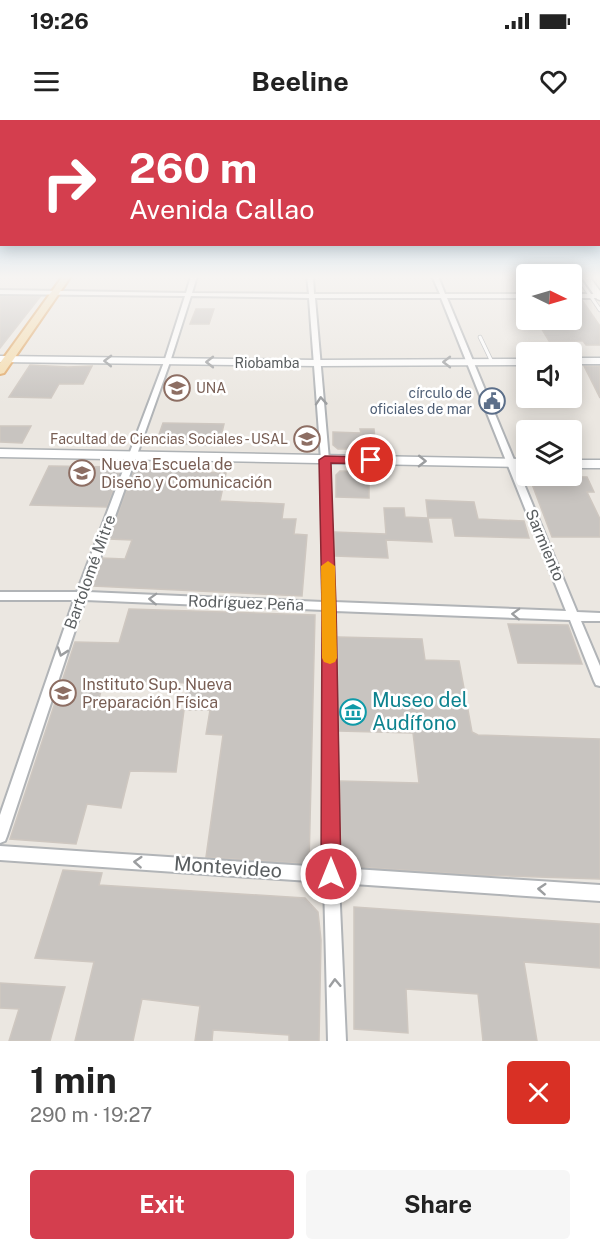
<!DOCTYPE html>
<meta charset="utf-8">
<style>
:root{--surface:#fff;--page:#f6f6f6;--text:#222;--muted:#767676;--accent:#d43e4e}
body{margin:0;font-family:"Public Sans",sans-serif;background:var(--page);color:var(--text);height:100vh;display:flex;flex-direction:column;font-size:22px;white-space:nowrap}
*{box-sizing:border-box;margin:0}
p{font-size:20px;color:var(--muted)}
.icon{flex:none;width:33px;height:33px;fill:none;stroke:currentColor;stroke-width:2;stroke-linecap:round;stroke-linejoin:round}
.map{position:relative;height:921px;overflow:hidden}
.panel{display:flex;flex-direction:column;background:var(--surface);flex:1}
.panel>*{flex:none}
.top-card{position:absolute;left:0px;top:0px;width:600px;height:126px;box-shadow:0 3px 15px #0003;background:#d43e4e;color:#fff;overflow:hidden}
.needle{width:39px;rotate:95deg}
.buttons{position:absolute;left:516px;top:144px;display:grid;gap:12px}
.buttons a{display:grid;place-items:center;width:66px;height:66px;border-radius:6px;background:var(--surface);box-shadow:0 3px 15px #0003;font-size:30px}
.pin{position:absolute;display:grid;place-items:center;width:51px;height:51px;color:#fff;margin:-26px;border:3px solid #fff;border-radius:50%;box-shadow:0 2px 6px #0007}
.me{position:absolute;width:66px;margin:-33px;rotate:0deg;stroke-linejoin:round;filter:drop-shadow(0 0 4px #0008)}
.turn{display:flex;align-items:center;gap:21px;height:126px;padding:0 30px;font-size:27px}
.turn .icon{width:78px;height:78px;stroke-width:2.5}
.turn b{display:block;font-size:42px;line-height:51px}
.round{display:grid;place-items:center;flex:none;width:63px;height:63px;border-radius:6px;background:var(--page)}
.overview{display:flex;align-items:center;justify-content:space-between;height:102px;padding:0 30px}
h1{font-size:36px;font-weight:700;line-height:45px}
.cta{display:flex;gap:12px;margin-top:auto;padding:12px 30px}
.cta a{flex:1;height:69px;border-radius:6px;background:var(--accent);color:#fff;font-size:24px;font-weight:700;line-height:69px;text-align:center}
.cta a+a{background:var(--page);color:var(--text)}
.status{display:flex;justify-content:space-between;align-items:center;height:42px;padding:0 30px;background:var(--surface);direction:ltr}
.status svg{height:16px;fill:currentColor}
header{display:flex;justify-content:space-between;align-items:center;height:78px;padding:0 30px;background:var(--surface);font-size:27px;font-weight:700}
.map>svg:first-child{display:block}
.building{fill:#c8c4c0;stroke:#cec7c0;stroke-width:1.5;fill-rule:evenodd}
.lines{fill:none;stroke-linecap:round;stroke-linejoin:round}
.lane-casing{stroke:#b1b4b7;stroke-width:4.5}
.street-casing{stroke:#b1b4b7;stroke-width:4}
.secondary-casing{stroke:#aeb2b5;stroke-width:3}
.primary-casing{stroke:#e0a765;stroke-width:4}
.lane{stroke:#fff;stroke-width:3}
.street{fill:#fff;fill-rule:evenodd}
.secondary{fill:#fff;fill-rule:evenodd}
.primary{fill:#f5dcac;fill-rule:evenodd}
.oneway{stroke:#9c9ea0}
.route{fill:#d43e4e;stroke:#8a2833;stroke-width:1.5}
.slow{fill:#f59e0b}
.labels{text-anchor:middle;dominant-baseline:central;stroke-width:5;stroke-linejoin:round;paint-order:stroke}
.far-street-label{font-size:14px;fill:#5a5e60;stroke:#fff}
.far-education-label{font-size:14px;fill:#785e54;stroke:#fff;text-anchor:start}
.far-service-label{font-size:14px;fill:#4e5e75;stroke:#fff;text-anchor:end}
.education-label{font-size:16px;fill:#785e54;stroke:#fff;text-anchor:start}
.street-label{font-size:16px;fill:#5a5e60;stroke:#fff}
.near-culture-label{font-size:20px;fill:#0d838f;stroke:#fff;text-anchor:start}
.near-street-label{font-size:20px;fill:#5a5e60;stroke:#fff}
</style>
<div class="status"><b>19:26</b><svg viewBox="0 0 49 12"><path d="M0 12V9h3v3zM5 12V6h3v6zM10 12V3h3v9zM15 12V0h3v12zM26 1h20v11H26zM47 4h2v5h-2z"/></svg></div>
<header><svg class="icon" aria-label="menu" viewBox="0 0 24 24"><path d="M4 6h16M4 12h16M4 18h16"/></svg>Beeline<svg class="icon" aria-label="heart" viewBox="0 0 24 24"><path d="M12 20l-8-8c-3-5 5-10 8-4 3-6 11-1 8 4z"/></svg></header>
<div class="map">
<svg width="600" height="921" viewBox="0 0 600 921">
<rect width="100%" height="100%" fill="#ebe7e1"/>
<path class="building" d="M0,176L40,177L0,228Z
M572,180H582L600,206V225H586L583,221H549L540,206H572Z
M196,189H214L209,204H190Z
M30,245L68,247L92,246L83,264H59L51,278L9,277Z
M584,246H600V278Z
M163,303L224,304L219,325L156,323Z
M0,306H31L22,323L0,322Z
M360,309H374L376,329H338L333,325V312L361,313Z
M49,346L121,347V349L107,387L30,385Z
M134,349L226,353L220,381L284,384L282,399H296L294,414L307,415L302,476L93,466L102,438L125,439L132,420L109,419Z
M340,351L369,352V378L336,377V355Z
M529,356L587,357L594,372H587L600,399V417H552Z
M426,380L474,382L478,399L524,401L529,418L455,416L452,398H428L432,422L386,420L388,438L335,436V412L386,414L384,388H404L405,397L428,398Z
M129,489L315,495L309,744L206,737L223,615L206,614L210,590H184L176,652L130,651L121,688L87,684L76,724L10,719L75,522L119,523ZM104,560L188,563L184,590L97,586Z
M508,504L568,505L582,544L518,543Z
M338,517L422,519L425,540L459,541L472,612L478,615L600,619V759L476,755L342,746L340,661L419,663L413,613L339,611Z
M63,750L102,753L99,765L305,778L318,792L321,820L319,921H289V915L213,910L212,921H195L200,886L142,879L133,921H75L94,842L35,838Z
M354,787L600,804V848L524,842L537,921H483L478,874L406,869L408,913L354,909Z
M0,863L65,867L50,921H9L19,889L0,888Z"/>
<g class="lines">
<g class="lane-casing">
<path id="lane" d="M577,156L600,190
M480,217L492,242"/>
</g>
<g class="street-casing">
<path id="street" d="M191,156H197L192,173L309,174L307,156H313L314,174H440L432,156H438L445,174H526V178H447L577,492L600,493V501H581L600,546V566L596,565L594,561L570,500L335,491L339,748L600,765V781L339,763L346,921H328L324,762L0,740V726L323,747L324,490L85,480L7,716L5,721L0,723V695L74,480H0V472H77L164,242L185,176L0,174V170L186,173ZM191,176L309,178L321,340L323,482L88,472L170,242ZM315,178H441L566,491L334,482L329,340Z
M572,174H600V178H572Z"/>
</g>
<g class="secondary-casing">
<path id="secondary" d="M581,156H589L600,171V180L597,179Z
M0,236L318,240L526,239V245L318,246L0,242Z
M572,238H600V244H572Z
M0,329L526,339V347L0,337Z
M572,340H600V348H572Z"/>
</g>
<g class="primary-casing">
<path id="primary" d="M63,156H71L4,253L0,254V243Z"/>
</g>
<use href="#lane" class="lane"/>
<use href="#street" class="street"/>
<use href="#secondary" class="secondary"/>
<use href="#primary" class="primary"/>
</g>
<defs><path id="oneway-chevron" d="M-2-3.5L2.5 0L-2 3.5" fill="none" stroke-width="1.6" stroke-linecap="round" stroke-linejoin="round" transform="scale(1.5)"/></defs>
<g class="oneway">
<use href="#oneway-chevron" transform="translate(108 241) rotate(-179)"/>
<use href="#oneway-chevron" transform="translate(210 242) rotate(-180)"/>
<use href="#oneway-chevron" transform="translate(447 242) rotate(180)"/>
<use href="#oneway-chevron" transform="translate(321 281) rotate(-94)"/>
<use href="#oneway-chevron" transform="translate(422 341) rotate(1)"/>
<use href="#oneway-chevron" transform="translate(153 479) rotate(-178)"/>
<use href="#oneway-chevron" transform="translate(516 494) rotate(-178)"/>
<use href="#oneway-chevron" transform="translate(62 532) rotate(109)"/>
<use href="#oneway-chevron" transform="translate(138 742) rotate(-176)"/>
<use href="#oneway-chevron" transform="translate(542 769) rotate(-176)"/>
<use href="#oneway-chevron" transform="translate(335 863) rotate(-92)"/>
</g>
<linearGradient id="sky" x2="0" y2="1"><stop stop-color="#8ec6ed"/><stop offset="0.55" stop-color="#f6f4f2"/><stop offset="1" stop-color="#f6f4f2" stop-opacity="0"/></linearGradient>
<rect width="600" height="285" fill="url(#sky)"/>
<path class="route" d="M325,336L371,337L377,340L371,344L331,343L336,486L341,754L338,761L331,764L324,761L321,754L322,486L319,340Z"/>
<path class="slow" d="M328,441L335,446L337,538L335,542L330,544L324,542L322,538L321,446Z"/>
<defs>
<g id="university-ring" transform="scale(1.35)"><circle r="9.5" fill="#fff" stroke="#8d6e63" stroke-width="1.5"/><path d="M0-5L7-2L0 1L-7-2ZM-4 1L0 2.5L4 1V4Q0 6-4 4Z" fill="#8d6e63"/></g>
<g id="civic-ring" transform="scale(1.35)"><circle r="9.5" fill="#fff" stroke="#5c6f8a" stroke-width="1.5"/><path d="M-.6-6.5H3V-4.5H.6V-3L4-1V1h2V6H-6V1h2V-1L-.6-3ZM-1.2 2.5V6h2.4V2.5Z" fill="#5c6f8a"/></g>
<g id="museum-ring" transform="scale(1.35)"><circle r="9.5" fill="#fff" stroke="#0f9aa8" stroke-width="1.5"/><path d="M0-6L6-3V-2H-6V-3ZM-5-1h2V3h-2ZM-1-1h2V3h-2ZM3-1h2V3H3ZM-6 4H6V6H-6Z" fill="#0f9aa8"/></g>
</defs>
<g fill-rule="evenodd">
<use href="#university-ring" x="177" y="268"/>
<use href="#civic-ring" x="492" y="281"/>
<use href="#university-ring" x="307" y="319"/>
<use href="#university-ring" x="82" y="353"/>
<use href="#university-ring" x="63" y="573"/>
<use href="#museum-ring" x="353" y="592"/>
</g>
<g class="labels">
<g class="far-street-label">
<text x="267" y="243">Riobamba</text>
</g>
<g class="far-education-label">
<text x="196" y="268">UNA</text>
<text x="288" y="319" text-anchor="end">Facultad de Ciencias Sociales - USAL</text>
</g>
<g class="far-service-label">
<text x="472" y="273">círculo de<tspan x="472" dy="16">oficiales de mar</tspan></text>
</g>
<g class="education-label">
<text x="101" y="344">Nueva Escuela de<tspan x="101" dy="18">Diseño y Comunicación</tspan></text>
<text x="82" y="564">Instituto Sup. Nueva<tspan x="82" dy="18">Preparación Física</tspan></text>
</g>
<g class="street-label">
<text transform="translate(545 425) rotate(67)">Sarmiento</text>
<text transform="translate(90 452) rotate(-70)">Bartolomé Mitre</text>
<text transform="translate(246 483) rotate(2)">Rodríguez Peña</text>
</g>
<g class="near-culture-label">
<text x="372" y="580">Museo del<tspan x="372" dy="23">Audífono</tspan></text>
</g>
<g class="near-street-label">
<text transform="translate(228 747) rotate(4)">Montevideo</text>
</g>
</g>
</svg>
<div class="buttons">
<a><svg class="needle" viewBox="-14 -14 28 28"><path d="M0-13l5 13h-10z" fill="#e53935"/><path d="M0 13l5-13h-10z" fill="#767676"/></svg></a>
<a><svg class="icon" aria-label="sound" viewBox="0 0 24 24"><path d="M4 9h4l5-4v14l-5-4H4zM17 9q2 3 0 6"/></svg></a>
<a><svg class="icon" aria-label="layers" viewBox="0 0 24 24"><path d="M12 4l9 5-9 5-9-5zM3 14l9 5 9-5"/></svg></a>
</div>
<div class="pin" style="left:371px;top:340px;background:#d93025"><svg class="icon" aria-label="arrive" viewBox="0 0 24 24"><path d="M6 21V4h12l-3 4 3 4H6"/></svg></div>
<svg class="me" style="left:331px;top:754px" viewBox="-20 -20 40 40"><circle r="17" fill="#d43e4e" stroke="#fff" stroke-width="3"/><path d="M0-11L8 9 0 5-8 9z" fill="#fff"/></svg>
<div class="top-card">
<div class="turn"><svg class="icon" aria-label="right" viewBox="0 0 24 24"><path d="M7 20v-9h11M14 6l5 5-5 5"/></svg><div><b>260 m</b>Avenida Callao</div></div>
</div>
</div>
<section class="panel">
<div class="overview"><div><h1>1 min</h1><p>290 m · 19:27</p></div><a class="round" style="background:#d93025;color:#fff"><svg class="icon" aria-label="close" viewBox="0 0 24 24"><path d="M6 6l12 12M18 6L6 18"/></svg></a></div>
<div class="cta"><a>Exit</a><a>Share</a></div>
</section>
